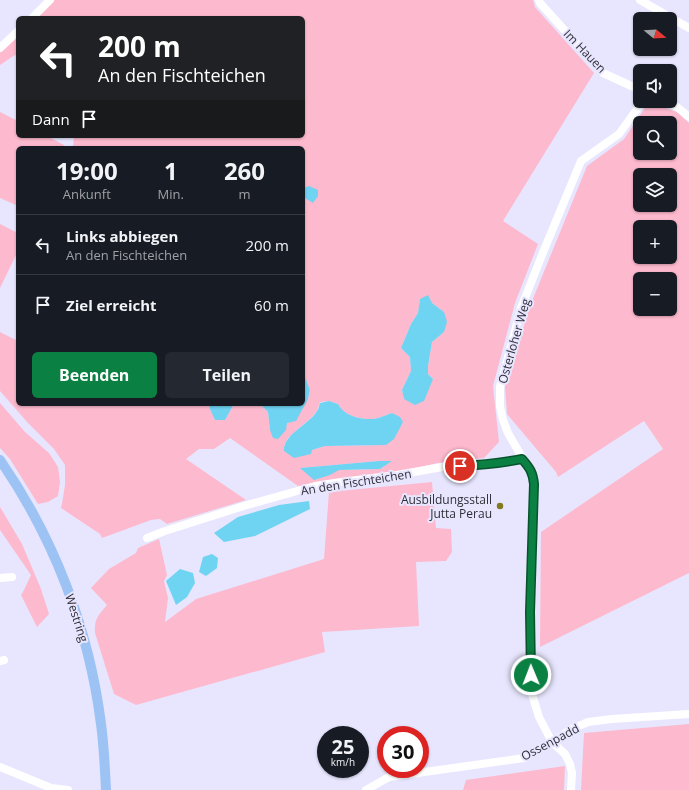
<!DOCTYPE html>
<html lang="de">
<meta charset="utf-8">
<style>
:root{--surface:#171b24;--page:#242831;--text:#f1f3f6;--muted:#9ea1a6;--line:#363941;--accent:#0b8043}
body{margin:0;font-family:"Open Sans",sans-serif;background:var(--page);color:var(--text);height:100vh;display:flex;flex-direction:column;font-size:15px;white-space:nowrap}
*{box-sizing:border-box;margin:0}
p{font-size:13px;color:var(--muted)}
.icon{flex:none;width:22px;height:22px;fill:none;stroke:currentColor;stroke-width:2;stroke-linecap:round;stroke-linejoin:round}
.map{position:relative;flex:1;overflow:hidden}
.panel{position:absolute;left:16px;top:146px;width:289px;height:260px;display:flex;flex-direction:column;background:var(--surface);border-radius:6px;box-shadow:0 1px 3px #0004}
.panel>*{flex:none}
.guide{position:absolute;left:16px;top:16px;width:289px;height:122px;border-radius:6px;box-shadow:0 1px 3px #0004;background:#202124;color:#fff;overflow:hidden}
.needle{width:26px;rotate:108deg}
.controls{position:absolute;left:633px;top:12px;display:grid;gap:8px}
.controls a{display:grid;place-items:center;width:44px;height:44px;border-radius:6px;background:var(--surface);box-shadow:0 1px 3px #0004;font-size:20px}
.speed{position:absolute;left:317px;top:726px;display:flex;gap:8px;font-size:20px;font-weight:700;text-align:center}
.speed>*{display:grid;place-content:center;width:52px;height:52px;border-radius:50%;background:var(--surface);box-shadow:0 1px 3px #0004;line-height:1}
.speed small{font-size:10px;font-weight:400}
.speed .limit{border:6px solid #d22;background:#fff;color:#111}
.pin{position:absolute;display:grid;place-items:center;width:34px;height:34px;color:#fff;margin:-17px;border:2px solid #fff;border-radius:50%;box-shadow:0 1px 4px #0007}
.me{position:absolute;width:44px;margin:-22px;rotate:359deg;stroke-linejoin:round;filter:drop-shadow(0 0 3px #0008)}
.turn{display:flex;align-items:center;gap:14px;height:84px;padding:0 16px;font-size:18px}
.turn .icon{width:52px;height:52px;stroke-width:2.5}
.turn b{display:block;font-size:28px;line-height:34px}
.then{display:flex;align-items:center;height:38px;padding:0 16px;background:#0003;gap:8px;font-size:15px}
.eta{display:flex;justify-content:space-evenly;align-items:center;height:68px;text-align:center}
.eta b{font-size:24px;font-weight:700;line-height:28px}
.action{display:flex;gap:8px;margin-top:auto;padding:8px 16px}
.action a{flex:1;height:46px;border-radius:6px;background:var(--accent);color:#fff;font-size:16px;font-weight:700;line-height:46px;text-align:center}
.action a+a{background:var(--page);color:var(--text)}
ul{padding:0;list-style:none}
li{display:flex;align-items:center;gap:12px;height:60px;padding:0 16px;border-top:1px solid var(--line)}
li div{flex:1}
li b{display:block;font-size:15px}
li em{font-style:normal}
.map>svg:first-child{display:block}
.green{fill:#fdb9cd;fill-rule:evenodd}
.water{fill:#6fd3f2}
.lines{fill:none;stroke-linecap:round;stroke-linejoin:round}
.minor{stroke:#fff;stroke-width:8}
.major{stroke:#9dc2f4;stroke-width:10}
.route-casing{stroke:#07532c;stroke-width:10}
.route{stroke:#0b8043;stroke-width:7}
.poi-dot{fill:#837a20;stroke:#e8e6fe;stroke-width:1.5}
.labels{text-anchor:middle;dominant-baseline:central;stroke-width:4;stroke-linejoin:round;paint-order:stroke}
.street-label{font-size:12px;fill:#2f2e37;stroke:#e8e6fe}
.poi-label{font-size:12px;fill:#2f2e37;stroke:#e8e6fe;text-anchor:end}
</style>
<div class="map">
<svg width="689" height="790" viewBox="0 0 689 790">
<rect width="100%" height="100%" fill="#e8e6fe"/>
<path class="green" d="M52,0H533L535,7L594,73L503,221L538,244L515,303L493,386L499,442L484,458L438,463L397,472L298,486L230,438L214,449H199L186,459L246,500L167,524L160,519L151,520L102,538L100,534L61,508L62,504L65,485V465L54,449L28,423L0,391V332L18,341V404H210L209,407L215,420H225L234,404H260L268,412L270,430L287,423L308,399L310,390L305,377L303,376V148H73L74,136H303V18H35ZM420,299L432,303L444,312V332L432,342L428,366V374L433,379L404,399L402,390L411,371L410,357L401,348L411,324L418,313ZM329,401L338,404C342,411 347,414 355,417C371,421 377,419 392,413L386,445L325,446L312,450L284,446L288,438L299,428L310,419L317,411L320,402ZM379,461H391L380,469L339,470L301,468Z
M18,34V57L15,55L0,65V50Z
M649,102L677,112L689,123V573L540,647L541,532L663,449L644,421L558,477L556,472L507,414L505,387L530,306L587,166L624,139ZM640,123H670V153H640ZM640,175H670V205H640ZM640,227H670V257H640ZM640,279H670V309H640Z
M0,112L18,121V136H47L64,145L63,148H18V206L0,198Z
M0,224L18,233V251L0,288Z
M0,403L25,432L49,453L58,467L60,482L58,496L48,502L38,504L10,459L0,448Z
M432,482L436,528L451,529L452,552L446,561L416,562L419,626L322,632L325,652L136,705L114,694L95,633C94,620 98,615 107,605L91,588L109,569L136,553L138,548L159,539L167,575L164,581L168,598L165,622L196,599L324,559L329,492Z
M0,507L22,544L41,589L49,614L37,627L21,595L23,592L31,575L0,530Z
M689,724V790H581L584,733Z
M565,766L564,790H463L466,780Z"/>
<path class="water" d="M309,186L318,190V196L313,203L305,198L304,188Z
M428,295L432,303L444,312L447,322L444,332L432,342L428,366V374L433,379L424,401L415,405L404,399L402,390L411,371L410,357L401,348L411,324L418,313L420,299Z
M303,376L305,377L310,390L308,399L296,421L287,423L286,430L278,439L273,438L270,430L268,412L260,404H303Z
M329,401L338,404C342,411 347,414 355,417C371,421 377,419 392,413L400,417L403,422L394,439L386,445L325,446L312,450L311,454L294,458L284,451C283,434 309,425 317,411C319,409 319,405 320,403Z
M210,404H234L225,420H215L209,407Z
M379,461H392L380,469L339,470L330,475L314,480L300,468Z
M309,501L310,509L255,536L224,542L214,533L238,517L279,505Z
M212,554L218,558L217,568L206,576L199,572L203,557Z
M180,569L193,573L195,583L187,597L176,605L166,581Z"/>
<g class="lines">
<path class="minor" d="M539,0L540,3L603,73L640,90
M640,0L689,28
M32,18L50,0
M0,48L18,31
M664,101L677,107L689,117
M147,538L165,531L247,505L315,486L341,482L397,475L448,466L484,465L508,462L523,459
M0,578L12,577
M0,661L4,660
M0,767L51,788L68,790
M366,790L389,777L524,758L552,742L570,730L588,722L612,719L689,714
M571,790L572,773L570,764L565,754L552,742L539,717L531,691L530,612L534,484L533,475L529,467L523,459L508,433L503,420L500,406V387L521,308L544,250L581,161L619,134L643,101"/>
<path class="major" d="M0,460C54,538 89,629 101,724C104,746 105,768 106,790"/>
</g>
<g class="lines">
<g class="route-casing">
<path id="route" d="M460,466C482,465 501,463 522,459C530,468 533,473 534,484L530,612L531,675"/>
</g>
<use href="#route" class="route"/>
</g>
<circle class="poi-dot" cx="500" cy="506" r="4"/>
<g class="labels">
<g class="street-label">
<text transform="translate(585 51) rotate(46)">Im Hauen</text>
<text transform="translate(514 341) rotate(-74)">Osterloher Weg</text>
<text transform="translate(356 482) rotate(-9)">An den Fischteichen</text>
<text transform="translate(77 618) rotate(72)">Westring</text>
<text transform="translate(550 742) rotate(-28)">Ossenpadd</text>
</g>
<g class="poi-label">
<text x="492" y="499">Ausbildungsstall<tspan x="492" dy="14">Jutta Perau</tspan></text>
</g>
</g>
</svg>
<div class="controls">
<a><svg class="needle" viewBox="-14 -14 28 28"><path d="M0-13l5 13h-10z" fill="#e53935"/><path d="M0 13l5-13h-10z" fill="#9ea1a6"/></svg></a>
<a><svg class="icon" aria-label="sound" viewBox="0 0 24 24"><path d="M4 9h4l5-4v14l-5-4H4zM17 9q2 3 0 6"/></svg></a>
<a><svg class="icon" aria-label="search" viewBox="0 0 24 24"><circle cx="10" cy="10" r="6"/><path d="M15 15l6 6"/></svg></a>
<a><svg class="icon" aria-label="layers" viewBox="0 0 24 24"><path d="M12 4l9 5-9 5-9-5zM3 14l9 5 9-5"/></svg></a>
<a>+</a>
<a>−</a>
</div>
<div class="speed"><div>25<small>km/h</small></div><div class="limit">30</div></div>
<div class="pin" style="left:460px;top:466px;background:#d93025"><svg class="icon" aria-label="arrive" viewBox="0 0 24 24"><path d="M6 21V4h12l-3 4 3 4H6"/></svg></div>
<svg class="me" style="left:531px;top:675px" viewBox="-20 -20 40 40"><circle r="17" fill="#0b8043" stroke="#fff" stroke-width="3"/><path d="M0-11L8 9 0 5-8 9z" fill="#fff"/></svg>
<div class="guide">
<div class="turn"><svg class="icon" aria-label="left" viewBox="0 0 24 24"><path d="M17 20v-9H6M10 6l-5 5 5 5"/></svg><div><b>200 m</b>An den Fischteichen</div></div>
<div class="then">Dann<svg class="icon" aria-label="arrive" viewBox="0 0 24 24"><path d="M6 21V4h12l-3 4 3 4H6"/></svg></div>
</div>
<section class="panel">
<div class="eta">
<div><b>19:00</b><p>Ankunft</p></div>
<div><b>1</b><p>Min.</p></div>
<div><b>260</b><p>m</p></div>
</div>
<ul>
<li><svg class="icon" aria-label="left" viewBox="0 0 24 24"><path d="M17 20v-9H6M10 6l-5 5 5 5"/></svg><div><b>Links abbiegen</b><p>An den Fischteichen</p></div><em>200 m</em></li>
<li><svg class="icon" aria-label="arrive" viewBox="0 0 24 24"><path d="M6 21V4h12l-3 4 3 4H6"/></svg><div><b>Ziel erreicht</b></div><em>60 m</em></li>
</ul>
<div class="action"><a>Beenden</a><a>Teilen</a></div>
</section>
</div>
